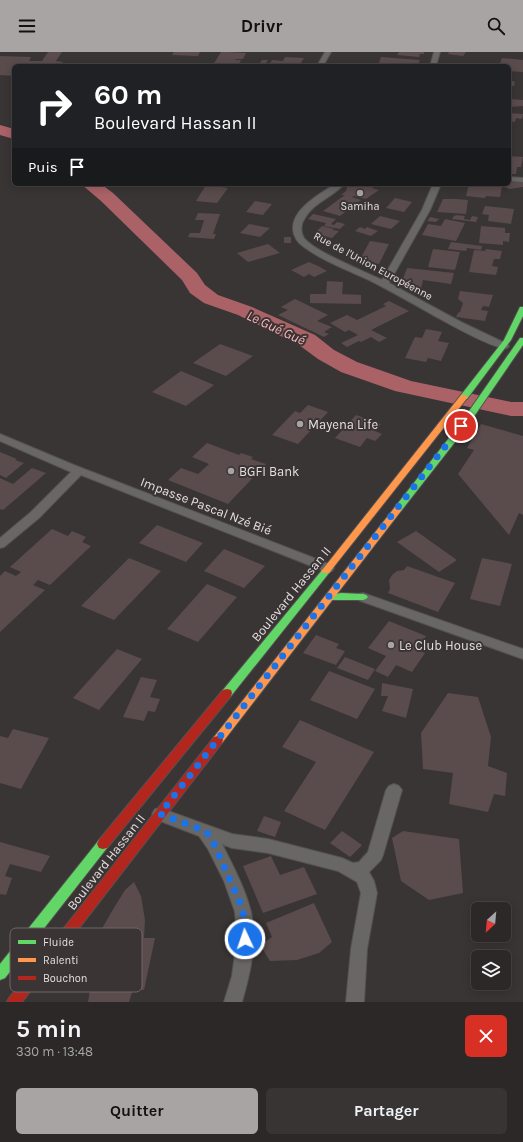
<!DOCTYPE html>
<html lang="fr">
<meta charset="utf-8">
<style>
:root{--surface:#2c2828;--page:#383434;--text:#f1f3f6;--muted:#a6a6a8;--line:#484445;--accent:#a8a4a4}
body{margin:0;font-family:Karla,sans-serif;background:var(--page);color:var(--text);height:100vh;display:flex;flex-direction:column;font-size:15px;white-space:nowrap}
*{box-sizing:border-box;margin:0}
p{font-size:13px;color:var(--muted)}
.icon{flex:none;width:22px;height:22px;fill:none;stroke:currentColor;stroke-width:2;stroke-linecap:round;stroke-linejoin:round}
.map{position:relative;height:950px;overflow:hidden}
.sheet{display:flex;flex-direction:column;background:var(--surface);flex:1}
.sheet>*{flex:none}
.banner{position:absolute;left:12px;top:12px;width:499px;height:122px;border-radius:6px;box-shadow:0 2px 10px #0003,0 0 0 1px var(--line);background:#202124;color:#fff;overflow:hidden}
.needle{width:26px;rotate:206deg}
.tools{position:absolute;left:471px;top:850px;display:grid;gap:8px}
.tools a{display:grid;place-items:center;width:40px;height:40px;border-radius:6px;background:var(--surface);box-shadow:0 2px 10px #0003,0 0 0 1px var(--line);font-size:20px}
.pin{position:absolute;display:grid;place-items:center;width:34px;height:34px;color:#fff;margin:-17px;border:2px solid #fff;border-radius:50%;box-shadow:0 1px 4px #0007}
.me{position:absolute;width:44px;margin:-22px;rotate:357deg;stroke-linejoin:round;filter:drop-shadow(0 0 3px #0008)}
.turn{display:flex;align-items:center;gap:14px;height:84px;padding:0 16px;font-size:18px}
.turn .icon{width:52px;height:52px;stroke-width:2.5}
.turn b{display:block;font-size:28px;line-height:34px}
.then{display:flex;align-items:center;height:38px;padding:0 16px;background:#0003;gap:8px;font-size:15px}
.round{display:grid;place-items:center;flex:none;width:42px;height:42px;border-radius:6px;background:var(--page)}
.summary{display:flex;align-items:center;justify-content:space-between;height:68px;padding:0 16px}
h1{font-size:24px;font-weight:700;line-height:30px}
.action{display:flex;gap:8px;margin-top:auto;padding:8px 16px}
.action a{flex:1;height:46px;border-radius:6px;background:var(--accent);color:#111;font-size:16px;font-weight:700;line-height:46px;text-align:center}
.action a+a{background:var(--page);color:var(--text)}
header{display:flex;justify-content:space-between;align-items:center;height:52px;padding:0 16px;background:var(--accent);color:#111;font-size:18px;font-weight:700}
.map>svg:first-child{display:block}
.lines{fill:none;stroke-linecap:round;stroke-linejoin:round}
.river{fill:#aa6267;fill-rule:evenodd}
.building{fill:#5a4b4c}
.street-casing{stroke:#545151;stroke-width:2}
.fast-casing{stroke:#545151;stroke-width:2}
.slow-casing{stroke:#545151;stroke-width:2}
.jam-casing{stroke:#545151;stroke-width:2}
.street{fill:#696666;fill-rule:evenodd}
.fast{fill:#63d668;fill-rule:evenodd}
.slow{fill:#ff974d;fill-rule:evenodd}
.jam{fill:#b3261e;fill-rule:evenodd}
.route{stroke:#1a73e8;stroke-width:7;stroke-dasharray:0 12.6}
.poi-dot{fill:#a8a4a4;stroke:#3b3434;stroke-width:1.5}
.labels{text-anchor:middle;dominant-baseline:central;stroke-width:4;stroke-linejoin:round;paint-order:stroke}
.far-poi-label{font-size:11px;fill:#e4dfdf;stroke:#3b3434}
.far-street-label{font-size:11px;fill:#e4dfdf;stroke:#3b3434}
.poi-label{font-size:13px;fill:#e4dfdf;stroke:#3b3434;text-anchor:start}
.street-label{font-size:13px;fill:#e4dfdf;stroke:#3b3434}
.water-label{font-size:14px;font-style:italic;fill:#fbb7ba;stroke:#3b3434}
.key{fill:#3b3434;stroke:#6e6767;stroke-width:1}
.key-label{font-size:11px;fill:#e4dfdf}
</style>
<header><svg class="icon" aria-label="menu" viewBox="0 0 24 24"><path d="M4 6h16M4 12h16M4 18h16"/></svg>Drivr<svg class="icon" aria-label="search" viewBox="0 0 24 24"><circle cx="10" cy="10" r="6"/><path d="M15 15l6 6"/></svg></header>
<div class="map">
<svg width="523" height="950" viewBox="0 0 523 950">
<rect width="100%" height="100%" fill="#3a3535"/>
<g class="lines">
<path class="river" d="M0,73L14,77V87L0,83Z
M81,132H101L113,141L197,221L205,233L218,243L252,255L315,283L334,298L357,310L411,329L511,350H523V364H511L395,339L341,320L318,307L299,293L238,263L204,251L190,241L182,228L101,149Z"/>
</g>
<path class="building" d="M48,0H62L56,9L63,10L60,14H14V24L0,23V4L31,5L29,9H42Z
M174,0H200L198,4L172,3Z
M221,0H229L246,1L243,7H236L235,8H241L238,14L213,13Z
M399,0H424V2H420L419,5L397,3Z
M449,0H466L463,4L448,2Z
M285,5L304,6L299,14L269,13L272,8L283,9Z
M381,5L420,8L417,14H378Z
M502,6L523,8V20L509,19V14H499Z
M262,8H268L266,11H269L266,14H258Z
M509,22H511L510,25H512V29L515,30L514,34H511L510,35H509Z
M510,47L523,48V54L509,55Z
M509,61L523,62L522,67L516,66L515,70L509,69Z
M509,104L523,105L521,115H517L516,122H509Z
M509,129L523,130V135L510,137L502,134L500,145L486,144L485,146L466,144L469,132H509Z
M348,132H378L372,136L379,138L366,147L354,144L352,145L361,148L340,164L323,159L345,143H341L346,139L347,135L345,134Z
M206,133L228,136L217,151L196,149Z
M395,146L412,150L404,160L386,156Z
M443,147H456L468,148L466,162L437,160Z
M255,149L272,152L263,163L246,160Z
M485,154L514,157L511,172L488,169L489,163L482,162Z
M198,161L220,162L213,182H216L214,187L188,185L190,181H200L204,168H195Z
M313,162L336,167L331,172L334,173L337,170L345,172L340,177L324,174L326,171L308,167Z
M457,163L465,164L464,167L470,168L472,164L478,165L476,170L452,167L454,164Z
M380,164L400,169L391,177L371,172Z
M430,165L439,167L436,170L427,169Z
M445,167L465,171L456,189L422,183L428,172L441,174Z
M249,172L270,176L260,185L240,181Z
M322,174L334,177L333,178L339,179L332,186L314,182Z
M481,174L505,176V181H510L509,190L503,189V193L479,191Z
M360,175L365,177L367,175L378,179L371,184L355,179Z
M284,185H291V191H284Z
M370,189L389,192L379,212L359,209Z
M451,190L482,194L481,198L467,196L466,199L448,197Z
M268,192L280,201L248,210L237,201Z
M433,197L460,200L455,218L428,215Z
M486,197L502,199L500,207H494L492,214L498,215L496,223L469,220L474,198L485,199Z
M309,210L318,214L327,219L314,225L309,222L304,225L291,218Z
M407,216L454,221L451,232L423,228L420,241L410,240L412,233L401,232Z
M327,229L343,230L342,242L361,243V252L310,251V242H326Z
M460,239L493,243L489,255L483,254L481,258L488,259L485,269L456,265L458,261L460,260L463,251L458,247Z
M295,247L328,263L317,269L332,275L324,280L329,282L324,285L278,263L288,258L281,255Z
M389,249L409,259L371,278L387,286L379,290L371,285L361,290L359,289L347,295L341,291L358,283L349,278L345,280L330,271L347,263L357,268L386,254L383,252Z
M426,277L442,280L438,289L449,291L441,309L428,306L426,310L405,306L415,285L422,286Z
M220,292L253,304L226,324L193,311Z
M181,319L214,333L186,354L152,340Z
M308,353L328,360L298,392L272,383L295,359L300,361Z
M356,363L381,372L375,379L382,382L375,389L367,386L360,395L335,386Z
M481,372L523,384V463L519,461L509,483L458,422L474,398L467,396Z
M207,391L239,403L241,401L253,405L251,407L266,412L228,452L168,428L181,416L198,422L209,412L192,405Z
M0,400L17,407L15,408L24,411L6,426L0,423Z
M32,416L46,421L3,458L0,457V426L13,432Z
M157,473L203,491L186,510L139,491Z
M52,477L68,484L72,479L86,485L82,490L91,494L50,533L38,528L33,533L45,538L0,580V524L5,519L16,524L21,520L10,515Z
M416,479L457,508L439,520L397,490Z
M224,497L265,514L244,536L204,519Z
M129,506L161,519L114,568L81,554Z
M482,506L512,512L500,554L470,547Z
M407,514L455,531L438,560L388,541L390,537L389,528L392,523L397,519L404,518Z
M207,532L237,545L198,590L167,577Z
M389,569L426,584L417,598L425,601L412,620L396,613L388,625L375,619L386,604L368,596Z
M316,583L339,592L336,596L345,599L336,613L303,601Z
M117,597L142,607L99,658L73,646Z
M345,605L375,617L368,628L337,616Z
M329,619L375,637L357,667L310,648Z
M141,625L157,628L150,645L160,647L155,660L148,659L144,669L123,665Z
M382,631L413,637L406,666L382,659L388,644H381Z
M448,641L478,645L491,685L488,714L507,721L505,744L494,742L488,760L449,752L453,721L423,717L421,681Z
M300,668L374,700L325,778L284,759L316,710L282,695Z
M13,677L49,686L21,737L0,731V684L8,686Z
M264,764L281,770L275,785L257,779Z
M342,779L362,793L350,805L330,791Z
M403,779L459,787L463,841L429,848L401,829L392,786Z
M0,790L50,804L41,820L10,812L5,824L12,826L6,843L0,842Z
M271,804L280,823L304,815L317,842L263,861L243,814Z
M134,830L141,844L145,868L144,886H155L144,938L133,937L129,950H88L91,932L80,929L91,879L100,880L112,859L125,838Z
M314,851L332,890L319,901L297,908L270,909L260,893L272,885L266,871Z"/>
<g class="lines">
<g class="street-casing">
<path id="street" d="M325,0H331L323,14H317Z
M434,0H440L436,14H430Z
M509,125L523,126V130L509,129Z
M335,132H344C333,145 314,150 305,166C301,171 300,180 304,186C315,200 364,219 382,228L422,158L433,132H441L430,158L389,231L461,270L507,292L509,294L507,296C496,299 446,270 433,263C412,251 391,239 369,228C347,218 323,209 304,195C298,191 293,184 293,177C292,157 320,142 335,132Z
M0,382L74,413L332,513L334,516L332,519L328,520L324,519L81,423L39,466L4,495L0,496V486L31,460L71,420L0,389Z
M363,541L523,597V607L358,548L357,545L358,542Z
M394,732L399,734L402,738L383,803L381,808L369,820L374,829L377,841L367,897L364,950H346L351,897L361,841L357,830L338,819L268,801L232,796L222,792C233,814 245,836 251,860C258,889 250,922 242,950H224L232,924L237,887L235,860L224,829L208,797L199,784L155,767L152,762L155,757L160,756L232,782L268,787L342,806L353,811L359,810L368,800L386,738L389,734Z"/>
</g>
<g class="fast-casing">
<path id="fast" d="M520,255H523V264L511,288L467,347H461L460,345L461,343L504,288Z
M520,286H523V293L466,376L401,459H395L394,457L395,455L460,372Z
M326,516L329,517L331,519L329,521L231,644L227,645L223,644L222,641L223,638L323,517Z
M341,541L363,542L366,543L368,545L366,547L363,548H326L324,546L326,544Z
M103,787L107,788L109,792L107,796L5,926L0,928V912L99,788Z"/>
</g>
<g class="slow-casing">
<path id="slow" d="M461,343H464L468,345L329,521H323L321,519L323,517Z
M398,454L402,457L401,459L222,691L218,692L214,691L213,688L214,685L395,455Z"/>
</g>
<g class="jam-casing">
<path id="jam" d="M227,637L231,638L232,641L231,644L107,796L103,797L99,796L97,792L99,788L223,638Z
M218,684L222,685L223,688L222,691L22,950H7L9,946L214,685Z"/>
</g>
<use href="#street" class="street"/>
<use href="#fast" class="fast"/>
<use href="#slow" class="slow"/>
<use href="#jam" class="jam"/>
</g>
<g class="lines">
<path class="route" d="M245,887L243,860L239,848L214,792L206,779L160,762L461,374"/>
</g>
<g class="poi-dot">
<circle cx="360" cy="141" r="4"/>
<circle cx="300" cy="372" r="4"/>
<circle cx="231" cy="419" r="4"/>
<circle cx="391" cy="593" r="4"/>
</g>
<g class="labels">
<g class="far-poi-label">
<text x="360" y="154">Samiha</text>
</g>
<g class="far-street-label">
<text transform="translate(373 214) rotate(28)">Rue de l'Union Européenne</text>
</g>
<g class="poi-label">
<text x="308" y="372">Mayena Life</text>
<text x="239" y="419">BGFI Bank</text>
<text x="399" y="593">Le Club House</text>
</g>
<g class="street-label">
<text transform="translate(206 454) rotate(21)">Impasse Pascal Nzé Bié</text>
<text transform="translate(291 542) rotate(-51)">Boulevard Hassan II</text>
<text transform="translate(106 810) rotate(-52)">Boulevard Hassan II</text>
</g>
<g class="water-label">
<text transform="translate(276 276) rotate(25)">Le Gué Gué</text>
</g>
</g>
<rect x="10" y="876" width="132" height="64" rx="6" class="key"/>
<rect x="18" y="888" width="18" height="4" fill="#63d668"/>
<rect x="18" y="906" width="18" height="4" fill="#ff974d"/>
<rect x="18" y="924" width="18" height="4" fill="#b3261e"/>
<g class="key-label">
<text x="43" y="894">Fluide</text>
<text x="43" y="912">Ralenti</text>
<text x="43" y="930">Bouchon</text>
</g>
</svg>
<div class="tools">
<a><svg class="needle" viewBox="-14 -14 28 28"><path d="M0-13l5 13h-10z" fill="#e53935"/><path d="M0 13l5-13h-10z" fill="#a6a6a8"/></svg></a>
<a><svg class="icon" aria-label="layers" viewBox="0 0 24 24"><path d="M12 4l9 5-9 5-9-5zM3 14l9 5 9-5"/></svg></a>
</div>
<div class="pin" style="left:461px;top:374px;background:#d93025"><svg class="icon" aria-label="arrive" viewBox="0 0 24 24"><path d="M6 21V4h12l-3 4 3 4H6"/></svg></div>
<svg class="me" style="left:245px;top:887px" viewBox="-20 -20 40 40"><circle r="17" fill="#1a73e8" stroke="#fff" stroke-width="3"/><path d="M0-11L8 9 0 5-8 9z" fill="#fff"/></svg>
<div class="banner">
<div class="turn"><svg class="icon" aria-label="right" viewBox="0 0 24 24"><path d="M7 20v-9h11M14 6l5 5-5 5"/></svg><div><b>60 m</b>Boulevard Hassan II</div></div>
<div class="then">Puis<svg class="icon" aria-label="arrive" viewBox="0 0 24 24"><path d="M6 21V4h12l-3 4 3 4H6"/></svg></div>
</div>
</div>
<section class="sheet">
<div class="summary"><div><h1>5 min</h1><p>330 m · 13:48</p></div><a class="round" style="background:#d93025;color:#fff"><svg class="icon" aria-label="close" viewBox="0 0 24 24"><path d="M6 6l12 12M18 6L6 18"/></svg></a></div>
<div class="action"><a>Quitter</a><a>Partager</a></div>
</section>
